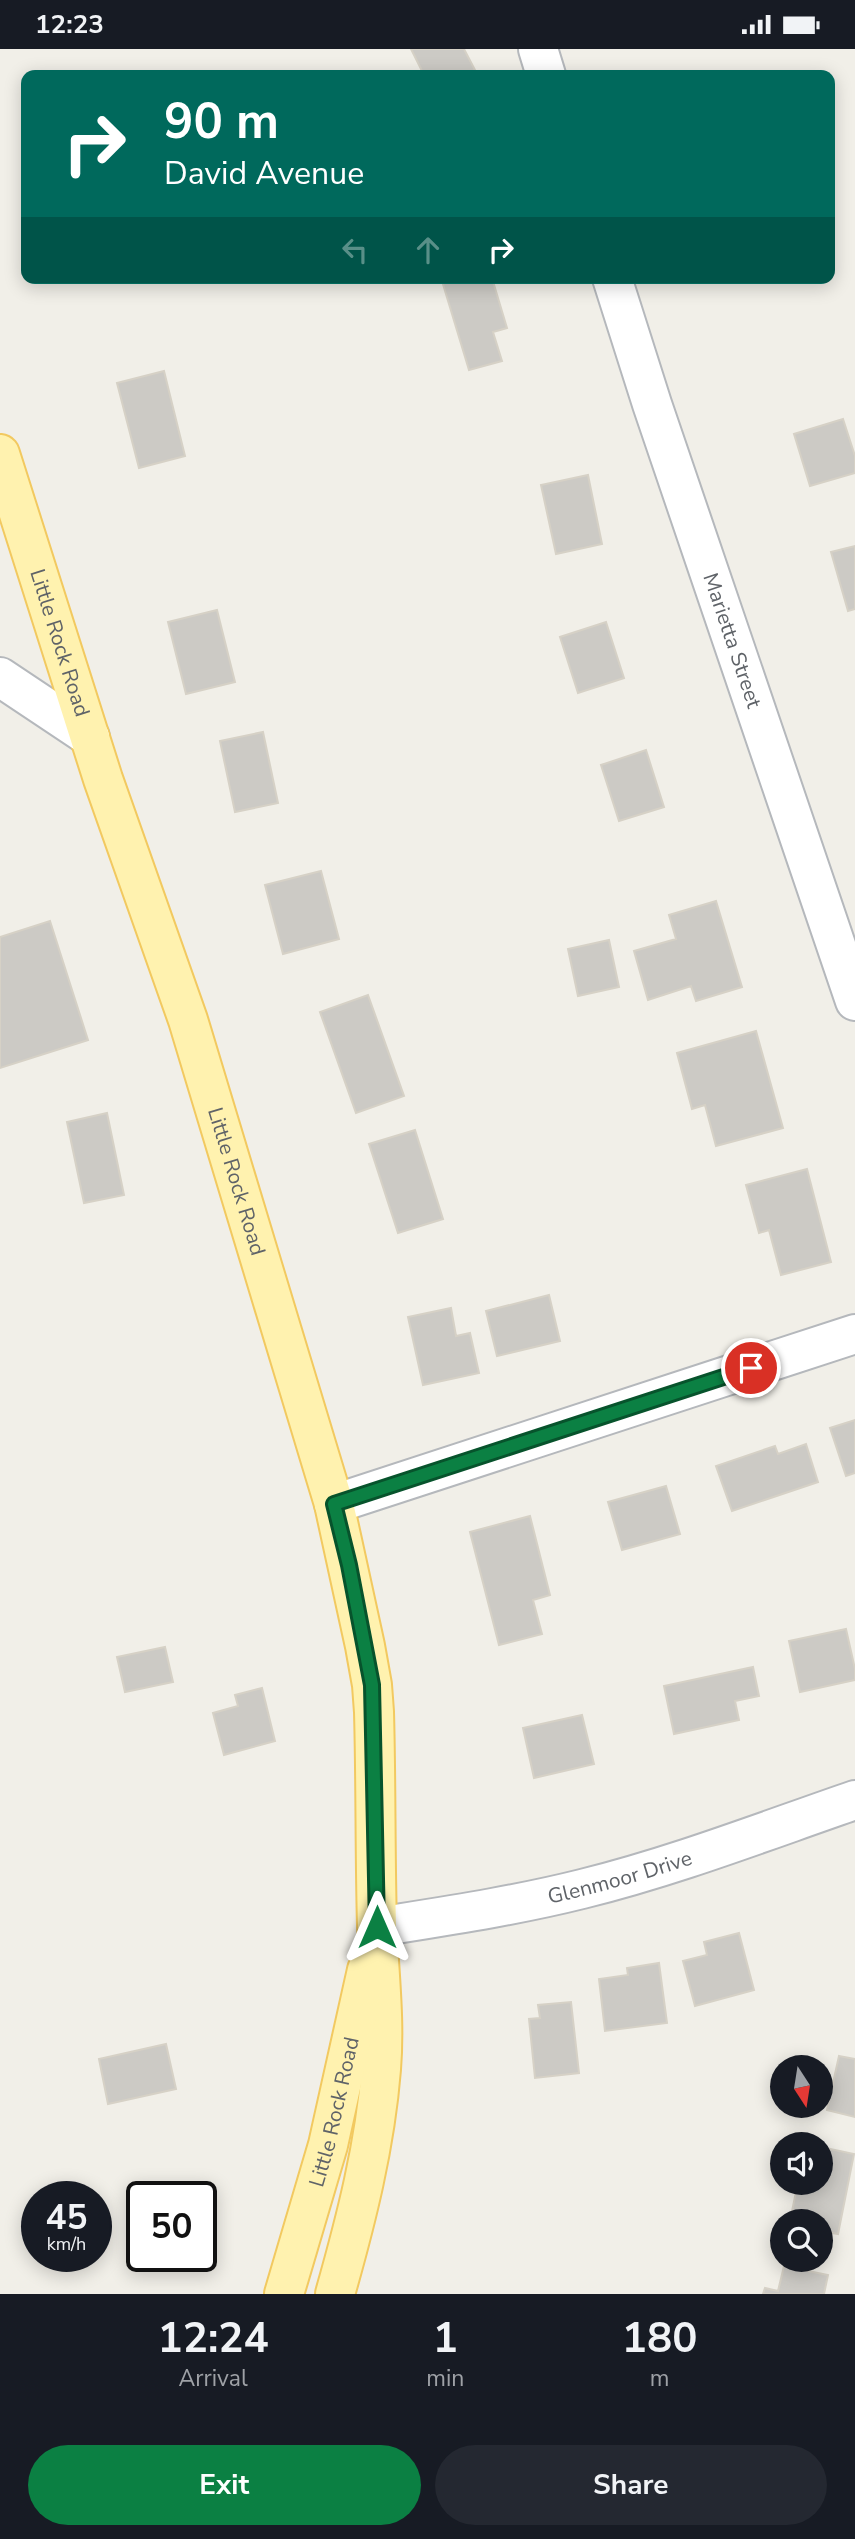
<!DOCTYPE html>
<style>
:root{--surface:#171b24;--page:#242831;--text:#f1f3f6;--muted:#9ea1a6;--accent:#0b8043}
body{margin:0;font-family:"Nunito Sans",sans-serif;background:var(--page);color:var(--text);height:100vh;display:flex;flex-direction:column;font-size:26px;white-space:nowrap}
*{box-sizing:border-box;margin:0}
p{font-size:23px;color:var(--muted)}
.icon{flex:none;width:38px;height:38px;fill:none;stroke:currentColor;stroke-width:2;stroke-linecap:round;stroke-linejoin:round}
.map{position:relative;height:2245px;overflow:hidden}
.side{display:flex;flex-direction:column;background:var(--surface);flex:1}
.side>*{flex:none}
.top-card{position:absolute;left:21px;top:21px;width:814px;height:214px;border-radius:14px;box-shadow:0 4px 18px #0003;background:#00695c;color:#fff;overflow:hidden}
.needle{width:46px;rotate:168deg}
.tools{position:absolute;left:770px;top:2006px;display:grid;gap:14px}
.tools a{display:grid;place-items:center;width:63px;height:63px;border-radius:50%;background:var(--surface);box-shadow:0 4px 18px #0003;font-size:35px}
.speed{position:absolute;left:21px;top:2132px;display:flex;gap:14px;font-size:35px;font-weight:700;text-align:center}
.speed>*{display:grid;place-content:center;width:91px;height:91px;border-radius:50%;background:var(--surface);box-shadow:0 4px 18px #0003;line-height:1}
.speed small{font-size:18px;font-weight:400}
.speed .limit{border:4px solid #111;border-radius:10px;background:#fff;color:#111}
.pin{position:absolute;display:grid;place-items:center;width:60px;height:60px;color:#fff;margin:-30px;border:4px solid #fff;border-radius:50%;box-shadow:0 2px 7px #0007}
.me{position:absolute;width:77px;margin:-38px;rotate:0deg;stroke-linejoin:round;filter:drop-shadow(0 0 5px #0008)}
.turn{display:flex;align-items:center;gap:24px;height:147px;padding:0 28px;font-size:32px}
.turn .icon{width:91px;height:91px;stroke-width:2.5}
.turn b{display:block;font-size:49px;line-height:60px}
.lanes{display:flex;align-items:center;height:66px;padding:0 28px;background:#0003;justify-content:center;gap:35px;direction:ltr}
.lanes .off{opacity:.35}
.eta{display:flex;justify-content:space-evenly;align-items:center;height:119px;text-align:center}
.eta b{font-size:42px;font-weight:700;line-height:49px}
.primary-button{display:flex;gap:14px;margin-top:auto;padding:14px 28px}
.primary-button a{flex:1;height:80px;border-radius:42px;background:var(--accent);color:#fff;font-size:28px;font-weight:700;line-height:80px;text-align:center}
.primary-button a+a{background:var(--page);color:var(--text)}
.status{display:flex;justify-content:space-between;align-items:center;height:49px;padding:0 35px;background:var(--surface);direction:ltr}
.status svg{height:19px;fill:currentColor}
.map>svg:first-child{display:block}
.building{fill:#cccac5;stroke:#d6d1c6;stroke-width:2}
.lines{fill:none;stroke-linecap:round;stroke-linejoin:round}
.minor-casing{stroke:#b5b8bc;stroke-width:42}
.major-casing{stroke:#f2c960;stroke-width:42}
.minor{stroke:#fff;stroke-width:38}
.major{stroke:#fff2af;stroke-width:38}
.route-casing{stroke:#07532c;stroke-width:18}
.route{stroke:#0b8043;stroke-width:12}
.labels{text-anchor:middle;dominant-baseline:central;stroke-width:5;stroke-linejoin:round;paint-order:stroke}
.street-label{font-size:21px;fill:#5f6368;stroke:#fff}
</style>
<div class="status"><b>12:23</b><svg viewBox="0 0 49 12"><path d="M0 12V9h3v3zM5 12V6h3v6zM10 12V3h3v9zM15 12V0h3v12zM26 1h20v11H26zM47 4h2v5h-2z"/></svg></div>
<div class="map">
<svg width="855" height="2245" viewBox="0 0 855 2245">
<rect width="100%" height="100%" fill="#f1efe8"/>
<path class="building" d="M411,0H464L475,21L464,26H424Z
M451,229H492L507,279L493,283L502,312L469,321L442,232Z
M164,322L185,407L139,419L117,334Z
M843,370L855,407V424L810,437L794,385Z
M588,426L602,495L556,505L541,436Z
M855,497V560L848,562L831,503Z
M217,561L235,633L186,645L168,573Z
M606,573L624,629L578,644L560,588Z
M263,683L278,754L235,763L220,692Z
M646,701L664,758L619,772L601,716Z
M321,822L339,890L283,905L265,836Z
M716,852L742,938L696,952L691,937L648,951L634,902L676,890L669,866Z
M50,872L88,991L0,1019V888Z
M609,891L619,938L578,947L568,900Z
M368,946L404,1047L356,1064L320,963Z
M756,982L783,1079L716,1097L705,1056L692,1060L677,1004Z
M107,1064L124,1146L84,1154L67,1073Z
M415,1081L443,1170L398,1184L369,1095Z
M807,1120L831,1213L781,1226L769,1181L759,1184L746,1136Z
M549,1246L560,1292L497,1307L486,1262Z
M451,1259L456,1287L470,1284L479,1324L423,1336L408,1268Z
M855,1371V1424L846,1427L830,1379Z
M806,1395L818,1433L732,1462L716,1417L775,1397L778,1405Z
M666,1437L680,1485L622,1501L608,1453Z
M530,1467L550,1546L533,1551L542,1585L499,1596L470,1483Z
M846,1580L855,1620V1631L800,1643L789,1592Z
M165,1598L173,1633L125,1643L117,1608Z
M753,1618L759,1647L735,1652L739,1671L674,1685L664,1637Z
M262,1639L275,1692L224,1706L213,1664L238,1657L235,1646Z
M582,1666L594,1715L534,1729L523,1679Z
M739,1884L754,1941L695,1957L683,1912L707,1906L704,1893Z
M659,1914L667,1974L605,1982L599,1930L628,1926L627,1919Z
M571,1953L579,2024L535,2029L529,1970L540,1969L538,1956Z
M166,1995L176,2040L108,2055L99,2010Z
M839,2007L855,2010V2068L827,2061Z
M821,2098L854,2105L838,2185L821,2182V2172H790L798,2133H821Z
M784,2217L828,2226L824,2245H763L765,2239L778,2242Z"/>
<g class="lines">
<g class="minor-casing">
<g id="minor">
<path d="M538,0L546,26"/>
<path id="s1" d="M612,229L652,355L855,952"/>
<path d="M0,628L90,688"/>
<path d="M334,1455L855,1285"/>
<path id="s2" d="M377,1878C446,1867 514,1857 582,1840C675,1817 765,1782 855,1751"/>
</g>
</g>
<g class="major-casing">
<g id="major">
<path id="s3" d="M0,405L103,730L188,971L334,1455L365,1597L372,1636L374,1663C376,1734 375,1805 377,1876C379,1924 385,1972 381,2020C375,2097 356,2171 335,2245"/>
<path id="s4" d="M284,2245L328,2096L367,1921"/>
</g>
</g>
<use href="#minor" class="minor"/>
<use href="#major" class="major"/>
</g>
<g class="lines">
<g class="route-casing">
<path id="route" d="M377,1878L372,1636L349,1516L334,1455L751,1319"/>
</g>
<use href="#route" class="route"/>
</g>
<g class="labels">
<g class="street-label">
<text stroke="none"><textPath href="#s1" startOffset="382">Marietta Street</textPath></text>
<text stroke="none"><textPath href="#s3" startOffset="198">Little Rock Road</textPath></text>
<text stroke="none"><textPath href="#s3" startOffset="765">Little Rock Road</textPath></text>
<text stroke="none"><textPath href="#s2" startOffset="248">Glenmoor Drive</textPath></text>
<text stroke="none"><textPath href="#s4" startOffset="189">Little Rock Road</textPath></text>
</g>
</g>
</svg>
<div class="tools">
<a><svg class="needle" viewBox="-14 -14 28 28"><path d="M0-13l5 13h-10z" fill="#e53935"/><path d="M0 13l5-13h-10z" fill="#9ea1a6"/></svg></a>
<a><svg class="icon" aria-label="sound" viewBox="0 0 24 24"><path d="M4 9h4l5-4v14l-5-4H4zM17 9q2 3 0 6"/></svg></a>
<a><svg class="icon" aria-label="search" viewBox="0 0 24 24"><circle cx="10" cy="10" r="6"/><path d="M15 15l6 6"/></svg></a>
</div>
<div class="speed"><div>45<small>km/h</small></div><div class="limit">50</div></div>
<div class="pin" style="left:751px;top:1319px;background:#d93025"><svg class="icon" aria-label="arrive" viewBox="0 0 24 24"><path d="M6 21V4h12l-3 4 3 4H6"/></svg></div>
<svg class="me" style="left:377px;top:1878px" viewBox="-20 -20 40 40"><path d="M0-17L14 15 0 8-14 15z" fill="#0b8043" stroke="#fff" stroke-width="4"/></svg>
<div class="top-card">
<div class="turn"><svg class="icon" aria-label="right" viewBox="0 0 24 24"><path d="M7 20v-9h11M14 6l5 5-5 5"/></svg><div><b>90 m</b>David Avenue</div></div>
<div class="lanes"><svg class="icon off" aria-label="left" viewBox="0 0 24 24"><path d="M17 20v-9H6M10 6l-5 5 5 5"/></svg><svg class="icon off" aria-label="ahead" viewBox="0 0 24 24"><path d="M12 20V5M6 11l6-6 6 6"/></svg><svg class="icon" aria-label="right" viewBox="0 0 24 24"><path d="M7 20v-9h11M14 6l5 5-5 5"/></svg></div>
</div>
</div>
<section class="side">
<div class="eta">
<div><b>12:24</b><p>Arrival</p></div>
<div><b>1</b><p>min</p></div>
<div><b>180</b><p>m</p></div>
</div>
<div class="primary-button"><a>Exit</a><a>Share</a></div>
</section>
